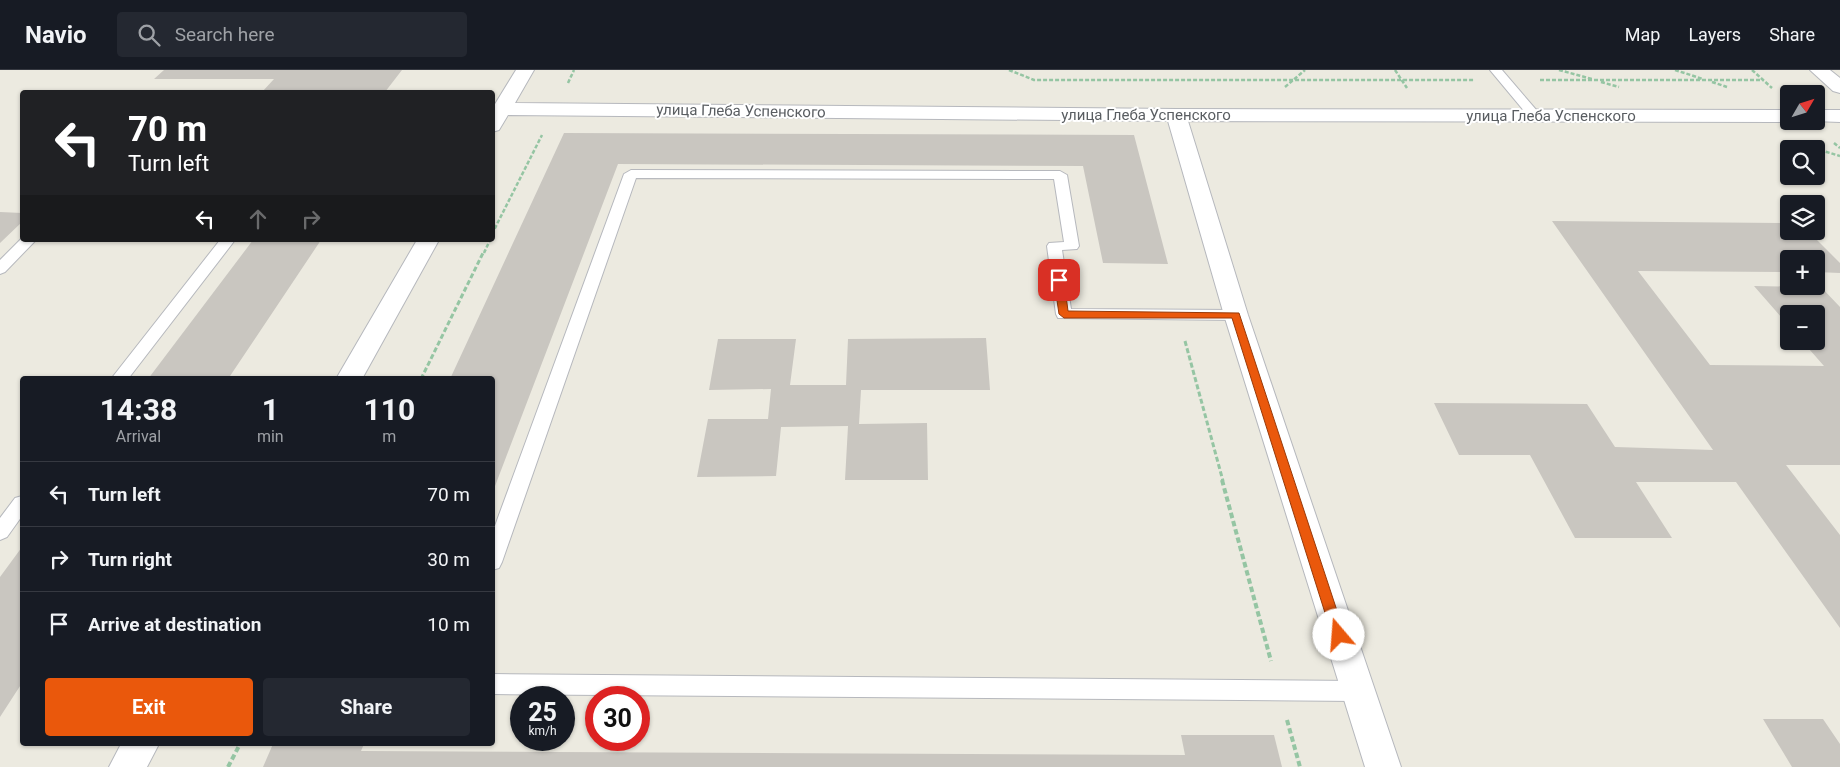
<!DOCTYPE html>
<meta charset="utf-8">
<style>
:root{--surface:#171b24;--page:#242831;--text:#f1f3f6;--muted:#9ea1a6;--line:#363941;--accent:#ea580c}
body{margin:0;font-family:Roboto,sans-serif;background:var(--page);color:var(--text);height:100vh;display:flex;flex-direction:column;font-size:19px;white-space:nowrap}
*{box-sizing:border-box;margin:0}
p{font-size:16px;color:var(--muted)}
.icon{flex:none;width:28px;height:28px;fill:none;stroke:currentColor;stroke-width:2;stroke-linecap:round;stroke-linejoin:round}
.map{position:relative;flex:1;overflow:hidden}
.sheet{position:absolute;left:20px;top:306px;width:475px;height:370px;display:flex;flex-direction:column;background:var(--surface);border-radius:5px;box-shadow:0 1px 4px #0004}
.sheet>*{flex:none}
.guide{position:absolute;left:20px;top:20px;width:475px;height:152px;border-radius:5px;box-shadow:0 1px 4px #0004;background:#202124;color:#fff;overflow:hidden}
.needle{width:32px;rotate:51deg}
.tools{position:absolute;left:1780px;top:15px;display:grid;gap:10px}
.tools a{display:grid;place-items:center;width:45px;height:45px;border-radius:5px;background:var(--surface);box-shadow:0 1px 4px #0004;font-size:25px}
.speed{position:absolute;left:510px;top:616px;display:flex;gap:10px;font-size:25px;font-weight:700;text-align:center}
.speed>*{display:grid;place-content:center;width:65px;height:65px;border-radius:50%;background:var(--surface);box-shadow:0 1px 4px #0004;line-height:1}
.speed small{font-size:12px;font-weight:400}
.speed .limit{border:8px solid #d22;background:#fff;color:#111}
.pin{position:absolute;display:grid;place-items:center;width:42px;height:42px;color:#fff;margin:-21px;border-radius:10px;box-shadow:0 2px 8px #0006}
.me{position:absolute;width:55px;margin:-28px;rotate:342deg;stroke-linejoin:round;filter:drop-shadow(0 0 4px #0008)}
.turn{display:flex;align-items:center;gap:18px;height:105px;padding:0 25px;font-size:22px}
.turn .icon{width:65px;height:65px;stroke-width:2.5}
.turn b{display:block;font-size:35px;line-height:42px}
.lanes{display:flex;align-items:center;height:48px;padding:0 25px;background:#0003;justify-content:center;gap:25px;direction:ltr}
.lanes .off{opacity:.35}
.eta{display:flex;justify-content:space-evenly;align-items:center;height:85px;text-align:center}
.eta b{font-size:30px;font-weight:700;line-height:35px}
.button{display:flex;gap:10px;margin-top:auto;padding:10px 25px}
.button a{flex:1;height:58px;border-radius:5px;background:var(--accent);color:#fff;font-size:20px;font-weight:700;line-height:58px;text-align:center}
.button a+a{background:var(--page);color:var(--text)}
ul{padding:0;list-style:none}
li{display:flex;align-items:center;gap:15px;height:65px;padding:0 25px;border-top:1px solid var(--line)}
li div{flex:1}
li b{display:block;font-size:19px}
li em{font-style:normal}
header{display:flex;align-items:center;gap:30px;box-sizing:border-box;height:70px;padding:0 25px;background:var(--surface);border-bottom:1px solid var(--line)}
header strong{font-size:24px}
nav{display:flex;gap:28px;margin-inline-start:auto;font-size:18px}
.search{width:350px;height:45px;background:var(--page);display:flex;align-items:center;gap:12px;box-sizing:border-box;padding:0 18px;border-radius:5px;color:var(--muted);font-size:19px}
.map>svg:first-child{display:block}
.building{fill:#c9c6c0}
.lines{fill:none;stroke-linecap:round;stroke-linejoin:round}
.service-casing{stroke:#b6b8bd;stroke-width:2}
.minor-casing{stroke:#b6b8bd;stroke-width:2}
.tertiary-casing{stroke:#b6b8bd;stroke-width:2}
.path-far2{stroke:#95c5a3;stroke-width:2.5;stroke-dasharray:4 2;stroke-linecap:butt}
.path-far1{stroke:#95c5a3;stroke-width:3;stroke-dasharray:5 2.5;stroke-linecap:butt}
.path{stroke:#95c5a3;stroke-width:4;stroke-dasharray:5.5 3;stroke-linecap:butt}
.service{fill:#fff;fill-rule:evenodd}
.minor{fill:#fff;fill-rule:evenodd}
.tertiary{fill:#fff;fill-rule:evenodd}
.route{fill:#ea580c;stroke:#983908}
.labels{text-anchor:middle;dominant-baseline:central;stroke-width:4;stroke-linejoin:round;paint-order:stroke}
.far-street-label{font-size:15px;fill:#595d61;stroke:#fff}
</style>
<header>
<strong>Navio</strong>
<div class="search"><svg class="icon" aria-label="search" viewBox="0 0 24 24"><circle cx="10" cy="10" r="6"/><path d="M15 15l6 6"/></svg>Search here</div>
<nav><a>Map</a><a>Layers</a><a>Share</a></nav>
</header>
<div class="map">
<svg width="1840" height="697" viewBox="0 0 1840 697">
<rect width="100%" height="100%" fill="#eceae0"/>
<path class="building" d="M164,0H402L385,22H262L274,9H154Z
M564,63L1134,65L1168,194L1103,193L1083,96L618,94L492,424V309H450Z
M0,142L22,143V152L0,173Z
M1552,151L1789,153V161H1808L1840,193V203L1816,202V189H1789V202L1638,201L1710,295L1824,296L1802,271H1816V244H1789V256L1754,216L1821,217L1840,237V395H1786L1840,465V558L1736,412H1636L1672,468H1575L1530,385H1459L1434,333L1587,334L1615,377L1713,380Z
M253,170H321L228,309H148Z
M986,268L990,320H861L859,354L927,353L928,410H845L848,356L781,357L776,406L697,407L708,349H768L771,319L709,320L718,269H796L790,315H846L848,269Z
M22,477V613L0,647V507Z
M1763,649H1823L1840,674V697H1792Z
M1181,665H1274L1282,697H263L273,674H364L361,681L1185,685Z"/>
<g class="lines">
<g class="service-casing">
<path id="service" d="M1490,0H1502L1538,42L1540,45L1538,48H1530Z
M631,100L1060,101L1067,105L1079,176L1077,179L1062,180L1071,239L1236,240L1242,241L1244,245L1242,249L1236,250L1058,248L1056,244L1047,176L1049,173L1064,172L1054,109L636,108L502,492L499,498L492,500V464L624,104Z
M22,168V170H36L5,202L0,204V190Z
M220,170H235L128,309H111Z
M22,426V446L7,467L0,470V448L15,428Z
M492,604L1357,611L1365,614L1368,621L1365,628L1357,631L492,624Z"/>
</g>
<g class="minor-casing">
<path id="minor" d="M516,0H534L515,33L1176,39L1789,40V51H1792L1789,52L1188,51L1248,245L1401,697H1365L1224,245L1168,51L508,45L499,60L492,62V39Z
M1816,40H1840V52L1813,51H1816Z
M417,170H439L362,309H336Z
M121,674H159L147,697H109Z"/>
</g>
<g class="tertiary-casing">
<path id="tertiary" d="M1810,0H1830L1840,8V23L1833,21Z"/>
</g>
<path class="path-far2" d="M1009,0L1034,10H1474
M1395,0L1407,18
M1559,0L1592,9
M1675,0L1703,9
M1752,0L1772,18
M1540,10H1764
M1601,12L1619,17
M1712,12L1727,17
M568,13L574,0
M1285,17L1305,0
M1797,73L1840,86
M1834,73L1840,78
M492,164L542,65
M484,183L490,170"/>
<path class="path-far1" d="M1185,271L1223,411
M421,309L484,181"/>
<path class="path" d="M1222,410L1271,591
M1287,650L1300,697
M228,697L240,674"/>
<use href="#service" class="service"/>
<use href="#minor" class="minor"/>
<use href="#tertiary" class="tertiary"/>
</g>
<path class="route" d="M1059,207L1064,210L1068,241L1239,243L1345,565L1343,569L1339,571L1334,569L1332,565L1232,248H1064L1059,244L1054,210Z"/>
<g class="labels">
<g class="far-street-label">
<text transform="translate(741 41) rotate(1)">улица Глеба Успенского</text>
<text x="1146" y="45">улица Глеба Успенского</text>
<text x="1551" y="46">улица Глеба Успенского</text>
</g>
</g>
</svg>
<div class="tools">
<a><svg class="needle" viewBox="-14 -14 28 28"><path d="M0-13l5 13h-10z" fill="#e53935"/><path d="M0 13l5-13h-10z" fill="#9ea1a6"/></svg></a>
<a><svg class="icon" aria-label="search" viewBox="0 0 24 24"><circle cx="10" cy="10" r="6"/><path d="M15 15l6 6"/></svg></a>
<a><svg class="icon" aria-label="layers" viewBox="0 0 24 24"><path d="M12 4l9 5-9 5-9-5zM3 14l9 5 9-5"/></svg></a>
<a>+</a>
<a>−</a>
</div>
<div class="speed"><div>25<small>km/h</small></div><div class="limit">30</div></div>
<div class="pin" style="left:1059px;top:210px;background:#d93025"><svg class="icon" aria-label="arrive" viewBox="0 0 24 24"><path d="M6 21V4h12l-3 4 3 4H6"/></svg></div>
<svg class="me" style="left:1339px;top:565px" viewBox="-20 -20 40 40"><circle r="19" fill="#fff"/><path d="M0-13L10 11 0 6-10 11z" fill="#ea580c"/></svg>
<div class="guide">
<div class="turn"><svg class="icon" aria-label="left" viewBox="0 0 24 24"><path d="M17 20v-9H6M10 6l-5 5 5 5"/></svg><div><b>70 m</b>Turn left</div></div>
<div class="lanes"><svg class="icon" aria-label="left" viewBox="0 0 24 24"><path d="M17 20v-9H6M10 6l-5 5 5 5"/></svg><svg class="icon off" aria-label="ahead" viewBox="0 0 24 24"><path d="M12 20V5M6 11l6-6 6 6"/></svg><svg class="icon off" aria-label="right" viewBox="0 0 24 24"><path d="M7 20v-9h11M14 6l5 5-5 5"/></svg></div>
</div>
<section class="sheet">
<div class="eta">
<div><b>14:38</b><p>Arrival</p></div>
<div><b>1</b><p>min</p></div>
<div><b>110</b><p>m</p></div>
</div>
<ul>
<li><svg class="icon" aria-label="left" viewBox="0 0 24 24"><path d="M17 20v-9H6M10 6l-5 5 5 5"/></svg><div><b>Turn left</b></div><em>70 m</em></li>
<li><svg class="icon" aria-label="right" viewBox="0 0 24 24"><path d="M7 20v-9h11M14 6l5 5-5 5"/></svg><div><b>Turn right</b></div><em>30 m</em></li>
<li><svg class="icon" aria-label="arrive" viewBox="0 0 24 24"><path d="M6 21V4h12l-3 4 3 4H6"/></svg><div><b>Arrive at destination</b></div><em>10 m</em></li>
</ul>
<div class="button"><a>Exit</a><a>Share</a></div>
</section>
</div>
